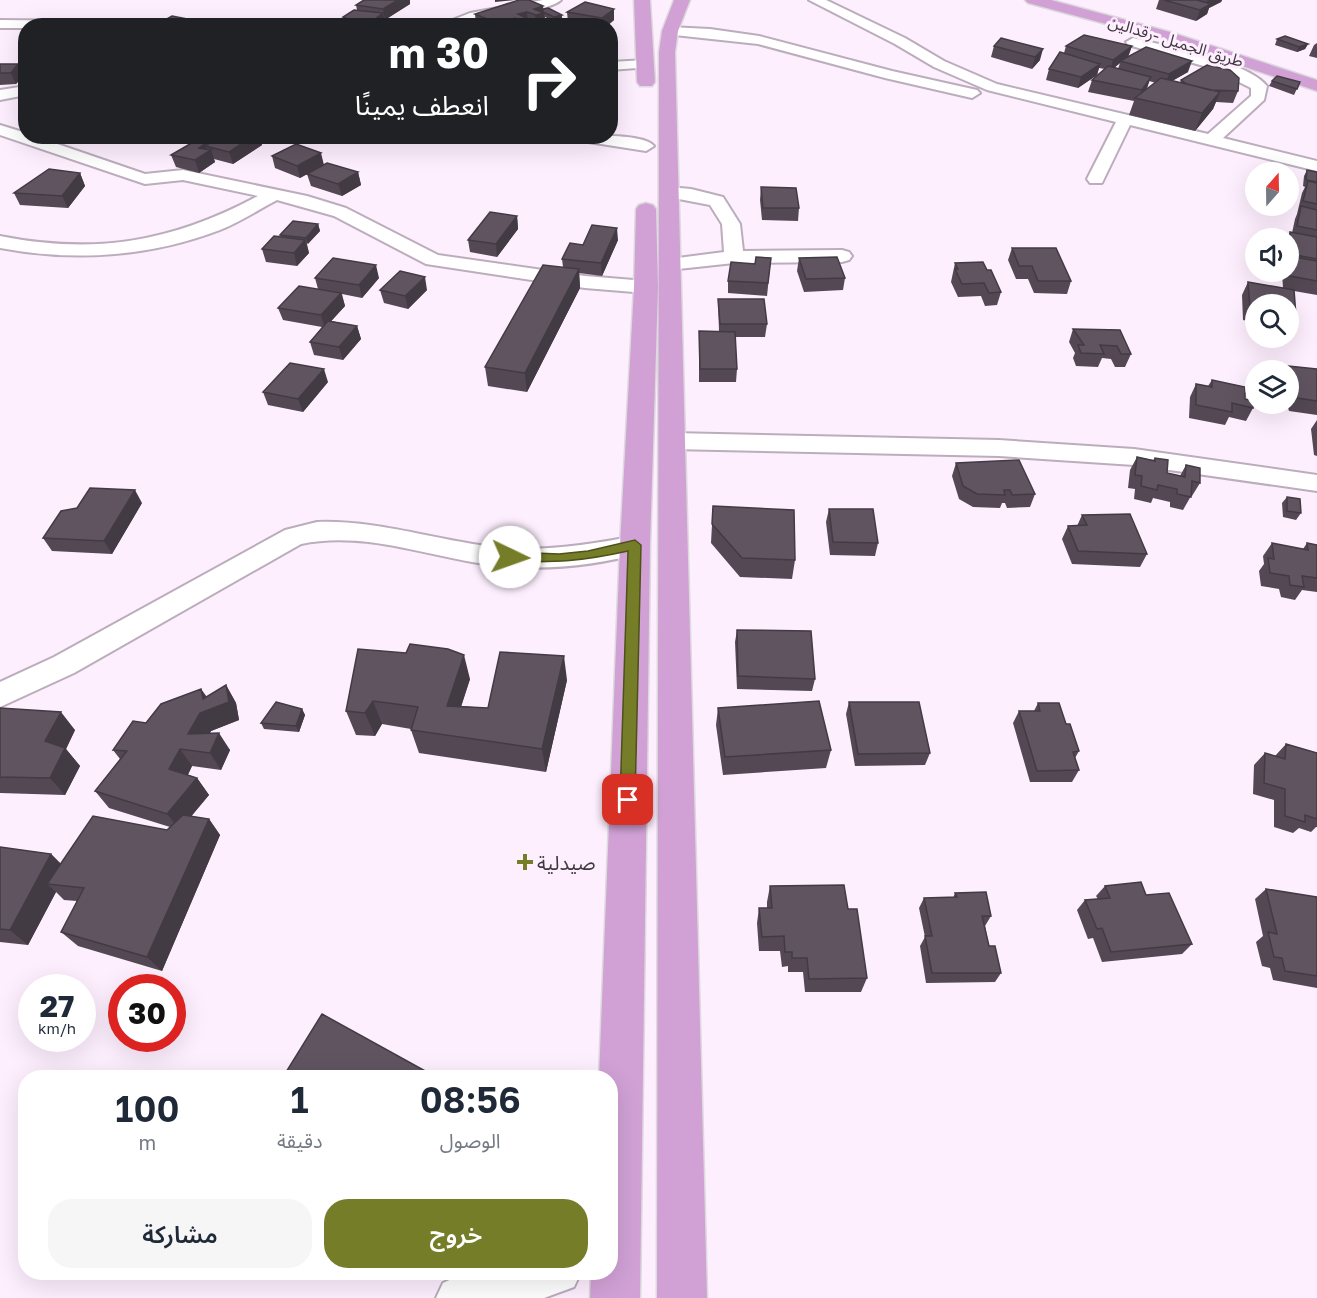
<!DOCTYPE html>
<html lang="ar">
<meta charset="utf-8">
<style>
:root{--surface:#fff;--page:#f6f6f7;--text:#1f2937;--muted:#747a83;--accent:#767d28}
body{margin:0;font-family:"Golos Text","Noto Sans Arabic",sans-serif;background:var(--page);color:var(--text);direction:rtl;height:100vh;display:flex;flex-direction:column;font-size:22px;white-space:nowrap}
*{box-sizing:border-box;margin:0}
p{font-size:20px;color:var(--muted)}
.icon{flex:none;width:33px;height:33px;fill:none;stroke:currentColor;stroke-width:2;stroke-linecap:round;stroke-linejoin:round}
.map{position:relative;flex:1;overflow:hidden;direction:ltr}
.sheet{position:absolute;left:18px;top:1070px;width:600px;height:210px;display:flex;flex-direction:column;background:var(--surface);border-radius:24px;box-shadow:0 6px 24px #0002;direction:rtl}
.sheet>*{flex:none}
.guide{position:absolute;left:18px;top:18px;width:600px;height:126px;border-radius:24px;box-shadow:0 6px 24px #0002;direction:rtl;background:#202124;color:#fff;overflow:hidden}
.needle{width:39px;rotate:20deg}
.fabs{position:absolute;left:1245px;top:162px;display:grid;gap:12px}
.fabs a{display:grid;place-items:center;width:54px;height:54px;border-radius:50%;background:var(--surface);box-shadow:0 6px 24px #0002;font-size:30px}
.speed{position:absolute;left:18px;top:974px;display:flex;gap:12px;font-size:30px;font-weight:700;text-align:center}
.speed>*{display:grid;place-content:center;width:78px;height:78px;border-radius:50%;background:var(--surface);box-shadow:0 6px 24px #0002;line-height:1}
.speed small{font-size:15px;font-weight:400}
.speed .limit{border:9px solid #d22;background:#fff;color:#111}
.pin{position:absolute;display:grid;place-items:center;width:51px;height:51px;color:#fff;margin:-26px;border-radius:12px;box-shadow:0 3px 9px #0006}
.me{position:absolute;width:66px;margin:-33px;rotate:93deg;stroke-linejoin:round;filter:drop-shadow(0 0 4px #0008)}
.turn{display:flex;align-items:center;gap:21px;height:126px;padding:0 30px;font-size:27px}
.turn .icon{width:78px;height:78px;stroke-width:2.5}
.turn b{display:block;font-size:42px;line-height:51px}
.eta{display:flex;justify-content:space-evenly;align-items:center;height:102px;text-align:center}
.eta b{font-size:36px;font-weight:600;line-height:42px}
.cta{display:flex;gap:12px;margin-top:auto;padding:12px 30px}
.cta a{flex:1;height:69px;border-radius:24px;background:var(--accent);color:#fff;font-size:24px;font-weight:600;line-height:69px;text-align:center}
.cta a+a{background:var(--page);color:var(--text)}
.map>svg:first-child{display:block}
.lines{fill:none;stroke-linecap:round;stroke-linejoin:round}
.minor-casing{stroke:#bbadbc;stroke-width:4}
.major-casing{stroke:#dcdbdc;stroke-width:3}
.minor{fill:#fff;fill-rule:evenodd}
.major{fill:#d1a1d6;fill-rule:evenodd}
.wall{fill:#534853;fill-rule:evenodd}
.shaded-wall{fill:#433b44}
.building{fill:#605461;stroke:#433b44;stroke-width:1.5}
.route{fill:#767d28;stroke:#4d511a;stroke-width:1.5}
.poi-dot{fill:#767d28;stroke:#feefff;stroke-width:2}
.labels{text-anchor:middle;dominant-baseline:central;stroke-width:6;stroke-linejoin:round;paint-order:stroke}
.far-street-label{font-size:16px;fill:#3f393f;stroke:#feefff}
.poi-label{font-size:20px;fill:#3f393f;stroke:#feefff;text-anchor:start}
</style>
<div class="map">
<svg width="1317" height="1298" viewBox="0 0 1317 1298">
<rect width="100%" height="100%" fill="#feefff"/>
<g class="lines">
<g class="minor-casing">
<path id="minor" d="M543,0H561C549,12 457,26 437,26L470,13Z
M809,0H826L905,38L944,61L997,84L1208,134L1251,96V88L1211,68L1128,45L1126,42L1133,38C1165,46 1247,61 1267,86L1264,100L1223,138L1317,161V171L1130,125L1102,183H1090L1087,179L1116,122L987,90L934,67L895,44Z
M0,20L194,22L201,26H26V28H0Z
M670,27L710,29L759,36L892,71L977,90L980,93L972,98L885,78L758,44L665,34L663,31Z
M646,60L651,61L653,64L651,67L610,70V62Z
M26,86V95L0,100V90Z
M0,125L26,133V136H34L145,174L183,170L307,196L346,208L438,255L585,276L646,281L653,283L656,287L653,291L646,293L585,288L426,264L334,216L277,200C258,210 240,222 220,230C150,257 74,262 0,248V236C96,255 172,242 258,196L183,180L145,184L0,135Z
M574,136C591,136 643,133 654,146L646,151L582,141Z
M669,187L691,189L723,197L740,224L743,251L842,250L849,252L852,256L849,260L842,262L734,263L669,270L662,268L659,264L662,260L724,252L722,224L710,205L663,196L660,192L663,188Z
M672,433L999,440L1134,449L1317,475V491L1134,465L999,456L672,449L664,446L660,441L664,436Z
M317,522C378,520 434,540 494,547C541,552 588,545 635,536L644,538L648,545L644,552C589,568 529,572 472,562C415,552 359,532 301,544L74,673L0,707V682L54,657L285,530Z
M482,1272H581L574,1287L544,1298H436L443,1283L458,1276Z"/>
</g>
<g class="major-casing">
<path id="major" d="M634,0H650L655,82L652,86H640L637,82Z
M674,0H690L678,31L675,52L707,1298H657L659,52L662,31Z
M1025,0H1051L1170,32L1317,80V91L1158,38L1028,3Z
M646,203L653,205L656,209L658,287L650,545L640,1298H590L591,1272H610V1077H599L620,545L634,287L636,209L639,205Z"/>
</g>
<use href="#minor" class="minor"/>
<use href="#major" class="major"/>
</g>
<path class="wall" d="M364,0H410V4L384,20L385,24L383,26H342L341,22L343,20V17L357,10L356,5Z
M1159,0H1222L1221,2L1209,8L1207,14L1196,21L1156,9Z
M543,9L562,15V20L555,22L545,17V23L539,26H535L528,22L527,23V26H478L476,25L475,14Z
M614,9V20L607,26H585L568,22L567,12Z
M1001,38L1040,60L1032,69L991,57L994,46Z
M1277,39L1308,44L1305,49L1297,52L1275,45Z
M1317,43V58L1309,56L1314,45Z
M1066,46H1132L1128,57L1188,72L1172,81L1180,83L1181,80L1238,91L1233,103L1216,102L1213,109L1195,131L1129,115L1134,101L1088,92L1092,80L1105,69L1099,68L1097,75L1078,88L1046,80L1049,69L1064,53ZM1120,63L1118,69L1114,68ZM1149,81L1156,83L1146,90L1147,88Z
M0,64L24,75L16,84L0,85Z
M1272,81L1300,82L1294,95L1269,86Z
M221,136H259L262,145L233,164L214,159L215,162L199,173L176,167L171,155L207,145Z
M272,156L324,164L358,172L361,185L342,196L311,186L307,174L300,178L275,168Z
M1307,170L1317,172V295L1294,291L1296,316L1289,329L1288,304H1256V323L1243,320L1242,295L1248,282L1283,288L1282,272H1288V238H1287L1290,232L1292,233L1295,219L1297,214L1302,193L1305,187L1303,186L1304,176Z
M80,173L85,186L68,208L20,205L14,193Z
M761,187L799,208L798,221L762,220L760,200Z
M517,216L518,229L497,257L470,252L468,240Z
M318,224L320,231L307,244L309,253L297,266L266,262L262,249L281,237L280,235Z
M618,240L602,276L579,273L580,288L527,392L488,386L485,367L563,267L562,259L583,245Z
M1012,248L1071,281L1067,294L1034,293L1028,279H1016L1008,260Z
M771,258L767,296L728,293V281L755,264Z
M799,258L845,278L843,290L804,292L797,271Z
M955,263L987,270L1001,292L997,305L985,306L981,296L958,297L951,282Z
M315,278H379L362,298L342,294L345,306L331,321L357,326L361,339L343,360L314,355L310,342L322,327L283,320L278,308L318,289Z
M380,290H427L408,309L384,303Z
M718,299L767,324L765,337H735L737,369L736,382H699V331L719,332Z
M1073,329L1120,330L1131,354L1125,367H1115L1111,359L1102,358L1098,367L1076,366L1073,358L1075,353L1069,342Z
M1288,366L1317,369V415L1289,411L1287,404H1288V370H1285Z
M1212,380L1245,399L1253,408L1246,421L1229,417L1225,425L1189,418L1190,397L1196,384L1208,386Z
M328,382L303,412L268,405L263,392Z
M1317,420V456L1314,455L1311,429Z
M1137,457L1153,460L1155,458L1167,473L1180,476L1186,465L1200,483L1192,496H1191L1183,510L1170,507V502L1153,498L1151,503L1134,499L1135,489L1128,488L1130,470Z
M956,463L1035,494L1030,507L1007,508L1005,503H1002L1000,508L973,507L959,499L952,476Z
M1287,497L1301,513L1296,520L1283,517L1282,503Z
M142,503L112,554L52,551L43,538Z
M713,506L795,560L792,579L740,577L711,543Z
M829,509L878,543L875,556L830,555L826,522Z
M1082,515L1147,554L1140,567L1072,564L1062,539L1068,526H1077Z
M1272,543L1303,549L1307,543L1317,545V592L1302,590L1295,600L1281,597L1279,589L1261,586L1259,571L1264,564L1263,556Z
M737,630L815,679L812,691L737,689L735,642Z
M358,649L470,679L461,706L488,708L567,680L546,772L419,753L411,730V729L382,724L375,736L356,735L346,711Z
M226,685L236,703L239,720L211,731L210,733L230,750L221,770L192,766L188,775L197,778L209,795L191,816L209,819L220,835L162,971L78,946L61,932L77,901L64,900L56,892L28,945L0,942V847L51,854L61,864L167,830L170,827L109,808L95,791L120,759L113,750L146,723L201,689L207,697Z
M849,702L930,753L925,765L855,766L846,714Z
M1038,703L1066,724L1079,751L1075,758L1079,770L1072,782H1030L1013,723L1019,711H1034Z
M0,708L75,730L66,749L80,766L65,795L0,793Z
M718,708L831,750L826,768L723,775L716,725Z
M302,709L305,715L299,732L264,729L261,723Z
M1286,744L1317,753V827H1316L1311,832L1299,828L1293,833L1274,827V800L1253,794L1254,765L1265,753L1275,756Z
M770,886L848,909L867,978L861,992H805L803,972H788V966L782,967L780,951H759L757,923L759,908H767V902Z
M1105,886L1146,895L1192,944L1182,954L1102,962L1093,938L1088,939L1077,910L1085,900L1098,899L1096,896Z
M1266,889L1317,897V988L1273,980L1270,968L1262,966L1256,942L1263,936L1255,899Z
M955,893L991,916L985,926L989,946L1001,973L995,982L926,983L920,946L925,937L919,908L924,898H953Z"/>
<path class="shaded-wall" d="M398,0H410V4L385,20L383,9Z
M495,0H515L495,2Z
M1209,0H1222L1221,2L1209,8L1207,14L1196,21L1200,10L1205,7L1207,1Z
M543,6L545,23L537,26L534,9Z
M614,9V20L607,26H602V18Z
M527,12L528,22L527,23V26H520L518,14Z
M383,13L385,24L383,26H367Z
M562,15V20L555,22L554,17Z
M515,18V26H497V23Z
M198,21L199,26H189Z
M1308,44L1305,49L1297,52L1299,47Z
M1132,46L1128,57L1120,61V63L1110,71L1113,60Z
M1043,49L1040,60L1032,69L1035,57Z
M1192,61L1188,72L1165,85L1169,74Z
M18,64L24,75L16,84L11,73Z
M1100,64L1097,75L1078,88L1081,77Z
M1151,77L1147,88L1139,98L1142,90Z
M1220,92L1213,109L1195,131L1202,113Z
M253,136H259L262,145L233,164L229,152Z
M206,143L207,146H205L207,152L211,150L215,162L199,173L195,160L199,148Z
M321,153L324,165L300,178L297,166Z
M358,172L361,185L342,196L338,184Z
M80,173L85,186L68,208L62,196Z
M517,216L518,229L497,257L496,244Z
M318,224L320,231L308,244L306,238Z
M617,228L618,240L602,276L601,263Z
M305,240L309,253L297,266L294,253Z
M376,265L379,278L362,298L359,285Z
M579,269L580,288L527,392L525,373Z
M425,277L427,290L408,309L405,296Z
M341,293L345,306L325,328L321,315Z
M357,326L361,339L343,360L339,347Z
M324,369L328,382L303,412L298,399Z
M135,490L142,503L112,554L104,541Z
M464,655L470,679L454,729L447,706Z
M564,656L567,680L546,772L542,749Z
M226,685L236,703L239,720L211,731L200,752L188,734L203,699L201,689L212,707Z
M373,701L382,724L375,736L365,713Z
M302,709L305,715L299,732L296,726Z
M61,712L75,730L66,749L80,766L65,795L50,778L45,741Z
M219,733L230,750L221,770L210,753Z
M180,749L192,766L182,786L169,769Z
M197,778L209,795L180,830L167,814Z
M209,819L220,835L162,971L147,957Z
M51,854L67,870L47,884L56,892L28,945L10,930Z"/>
<path class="building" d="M364,0H398L383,9L356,5Z
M519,0H529L543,6L534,9L544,13L536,15L527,12L518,14L526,18L520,20L515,18L497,23L475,14Z
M1164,0H1197L1211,4L1200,10Z
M585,2L614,9L602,18L567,12Z
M548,8L562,15L554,17L543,12V9Z
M354,10L383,13L367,25L341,22L346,18L343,17Z
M172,16L198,21L189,26H154Z
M1084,35L1132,46L1113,60L1066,46Z
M1285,36L1308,44L1299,47L1277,39Z
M1001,38L1043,49L1035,57L994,46Z
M1146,47L1192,61L1169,74L1120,61Z
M1060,52L1100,64L1081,77L1049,69Z
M0,64H18L11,73H0Z
M1207,65L1230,70L1239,78L1238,91L1210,90L1187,84L1181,80Z
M1108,66L1151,77L1142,90L1092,80Z
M1277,76L1300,82L1297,89L1272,81Z
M1161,78L1220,92L1202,113L1135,98Z
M221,136H253L229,152L205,146Z
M195,141L206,143L199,148L211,150L195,160L171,155Z
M296,144L321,153L297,166L272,156Z
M327,163L358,172L338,184L307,174Z
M49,169L80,173L62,196L14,193Z
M1307,170L1317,172V182L1306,180Z
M1308,181L1317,183V204L1303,201Z
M761,187L796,188L799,208H763Z
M1301,206L1317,210V230L1297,226Z
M490,212L517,216L496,244L468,240Z
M293,221L318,224L306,238L280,235Z
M592,225L617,228L601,263L562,259L570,243L583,245Z
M1290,232L1317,237V259L1290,254Z
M274,236L305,240L294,253L262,249Z
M1012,248H1056L1071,281H1038L1032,266H1019Z
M1288,256L1317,261V281L1290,276Z
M756,257L771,258L768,283L728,281L731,262L755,264Z
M837,257L845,278L806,279L799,258Z
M333,258L376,265L359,285L315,278Z
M983,262L987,270H991L1001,292L989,293L984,283L962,284L955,269H958L955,263Z
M543,265L579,269L525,373L485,367Z
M400,271L425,277L405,296L380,290Z
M1248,282L1294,290L1296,316L1288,315V304H1256V309L1250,308Z
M299,286L341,293L321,315L278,308Z
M718,299H764L767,324H720Z
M328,321L357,326L339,347L310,342Z
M1073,329L1120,330L1131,354H1121L1117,346L1100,345L1104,354L1081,353L1078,345H1084Z
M699,331L735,332L737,369H700Z
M290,363L324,369L298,399L263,392Z
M1288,366L1317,369V401L1297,398Z
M1212,380L1245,387V399L1253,401V408L1232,403V412L1196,405V384L1212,387Z
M1137,457L1155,461V458L1168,460L1167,473L1185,477L1186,465L1200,468V483L1192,481L1191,497L1177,494V489L1158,485L1157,490L1141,486L1142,476L1135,475Z
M1019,460L1035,494L1012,495L1010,490H1004L1005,495L977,494L963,486L956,463Z
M90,488L135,490L104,541L43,538L61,511L77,508Z
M1287,497L1300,499L1301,513L1287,511Z
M713,506L794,510L795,560L742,558L712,524Z
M829,509H873L878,543L833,542Z
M1130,514L1147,554L1078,551L1068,526L1087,525L1082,515Z
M1272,543L1308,550L1307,543L1317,545V578L1302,576L1304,587L1290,585L1289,576L1270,573L1268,558L1274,559Z
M737,630L811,631L815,679L738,676Z
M410,644L448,649L464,655L447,706L488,708L500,652L564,656L542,749L411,730L418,707L373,701L365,713L346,711L358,649L406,653Z
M226,685L229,702L200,713L188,734L219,733L210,753L180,749L169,769L197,778L167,814L95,791L127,751L113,750L133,721L146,723L161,704L201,689L203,699Z
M819,701L831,750L725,757L718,708Z
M276,702L302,709L296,726L261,723Z
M849,702H919L930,753L858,754Z
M1038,703H1059L1066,724H1070L1079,751L1073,752L1079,770L1037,771L1019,711H1040Z
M0,708L61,712L45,741L65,748L50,778L0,777Z
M1286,744L1317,753V819L1305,815V822L1285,816V789L1264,783L1265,753L1285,759Z
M183,815L209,819L147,957L61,932L84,888L47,884L93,816L167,830Z
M0,847L51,854L10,930L0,929Z
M1141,882L1146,895L1169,893L1192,944L1111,952L1102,928L1097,929L1085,900L1110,898L1105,886Z
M844,885L848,909H857L867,978L809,979L807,958H792V952H785L784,936L762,937L759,908H772L770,886Z
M1266,889L1317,897V976L1285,971L1282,958L1274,957L1268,932L1277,934Z
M986,892L991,916H982L989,946H995L1001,973H932L925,936H932L924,898L957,897L955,893Z
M322,1014L436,1077H283Z"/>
<path class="route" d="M635,540L641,545L635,800L633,805L628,807L622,805L620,800L628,551C583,561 556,563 510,561L504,557L510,552L559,554L588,551Z"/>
<path class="poi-dot" d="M522 853h6v6h6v6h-6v6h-6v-6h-6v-6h6z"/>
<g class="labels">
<g class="far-street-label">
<text transform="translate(1176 41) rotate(17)">طريق الجميل -رقدالين</text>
</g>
<g class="poi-label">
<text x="537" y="862">صيدلية</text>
</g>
</g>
</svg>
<div class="fabs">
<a><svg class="needle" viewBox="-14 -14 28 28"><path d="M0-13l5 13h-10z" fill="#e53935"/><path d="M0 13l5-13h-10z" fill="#747a83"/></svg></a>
<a><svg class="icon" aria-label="sound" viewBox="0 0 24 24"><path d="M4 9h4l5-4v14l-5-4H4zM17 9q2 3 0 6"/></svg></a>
<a><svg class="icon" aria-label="search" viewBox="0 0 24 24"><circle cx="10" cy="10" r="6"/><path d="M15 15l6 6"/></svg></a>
<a><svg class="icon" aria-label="layers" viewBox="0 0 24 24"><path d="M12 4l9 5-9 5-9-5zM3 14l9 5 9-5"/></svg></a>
</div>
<div class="speed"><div>27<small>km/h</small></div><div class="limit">30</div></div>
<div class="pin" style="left:628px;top:800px;background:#d93025"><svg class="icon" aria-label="arrive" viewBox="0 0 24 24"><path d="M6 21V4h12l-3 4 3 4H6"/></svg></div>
<svg class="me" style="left:510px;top:557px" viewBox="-20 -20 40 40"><circle r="19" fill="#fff"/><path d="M0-13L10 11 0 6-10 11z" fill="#767d28"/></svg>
<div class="guide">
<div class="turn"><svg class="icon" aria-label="right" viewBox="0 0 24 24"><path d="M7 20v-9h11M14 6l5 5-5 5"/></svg><div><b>30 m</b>انعطف يمينًا</div></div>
</div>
<section class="sheet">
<div class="eta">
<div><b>08:56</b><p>الوصول</p></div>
<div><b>1</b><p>دقيقة</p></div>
<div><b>100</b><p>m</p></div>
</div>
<div class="cta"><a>خروج</a><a>مشاركة</a></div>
</section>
</div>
